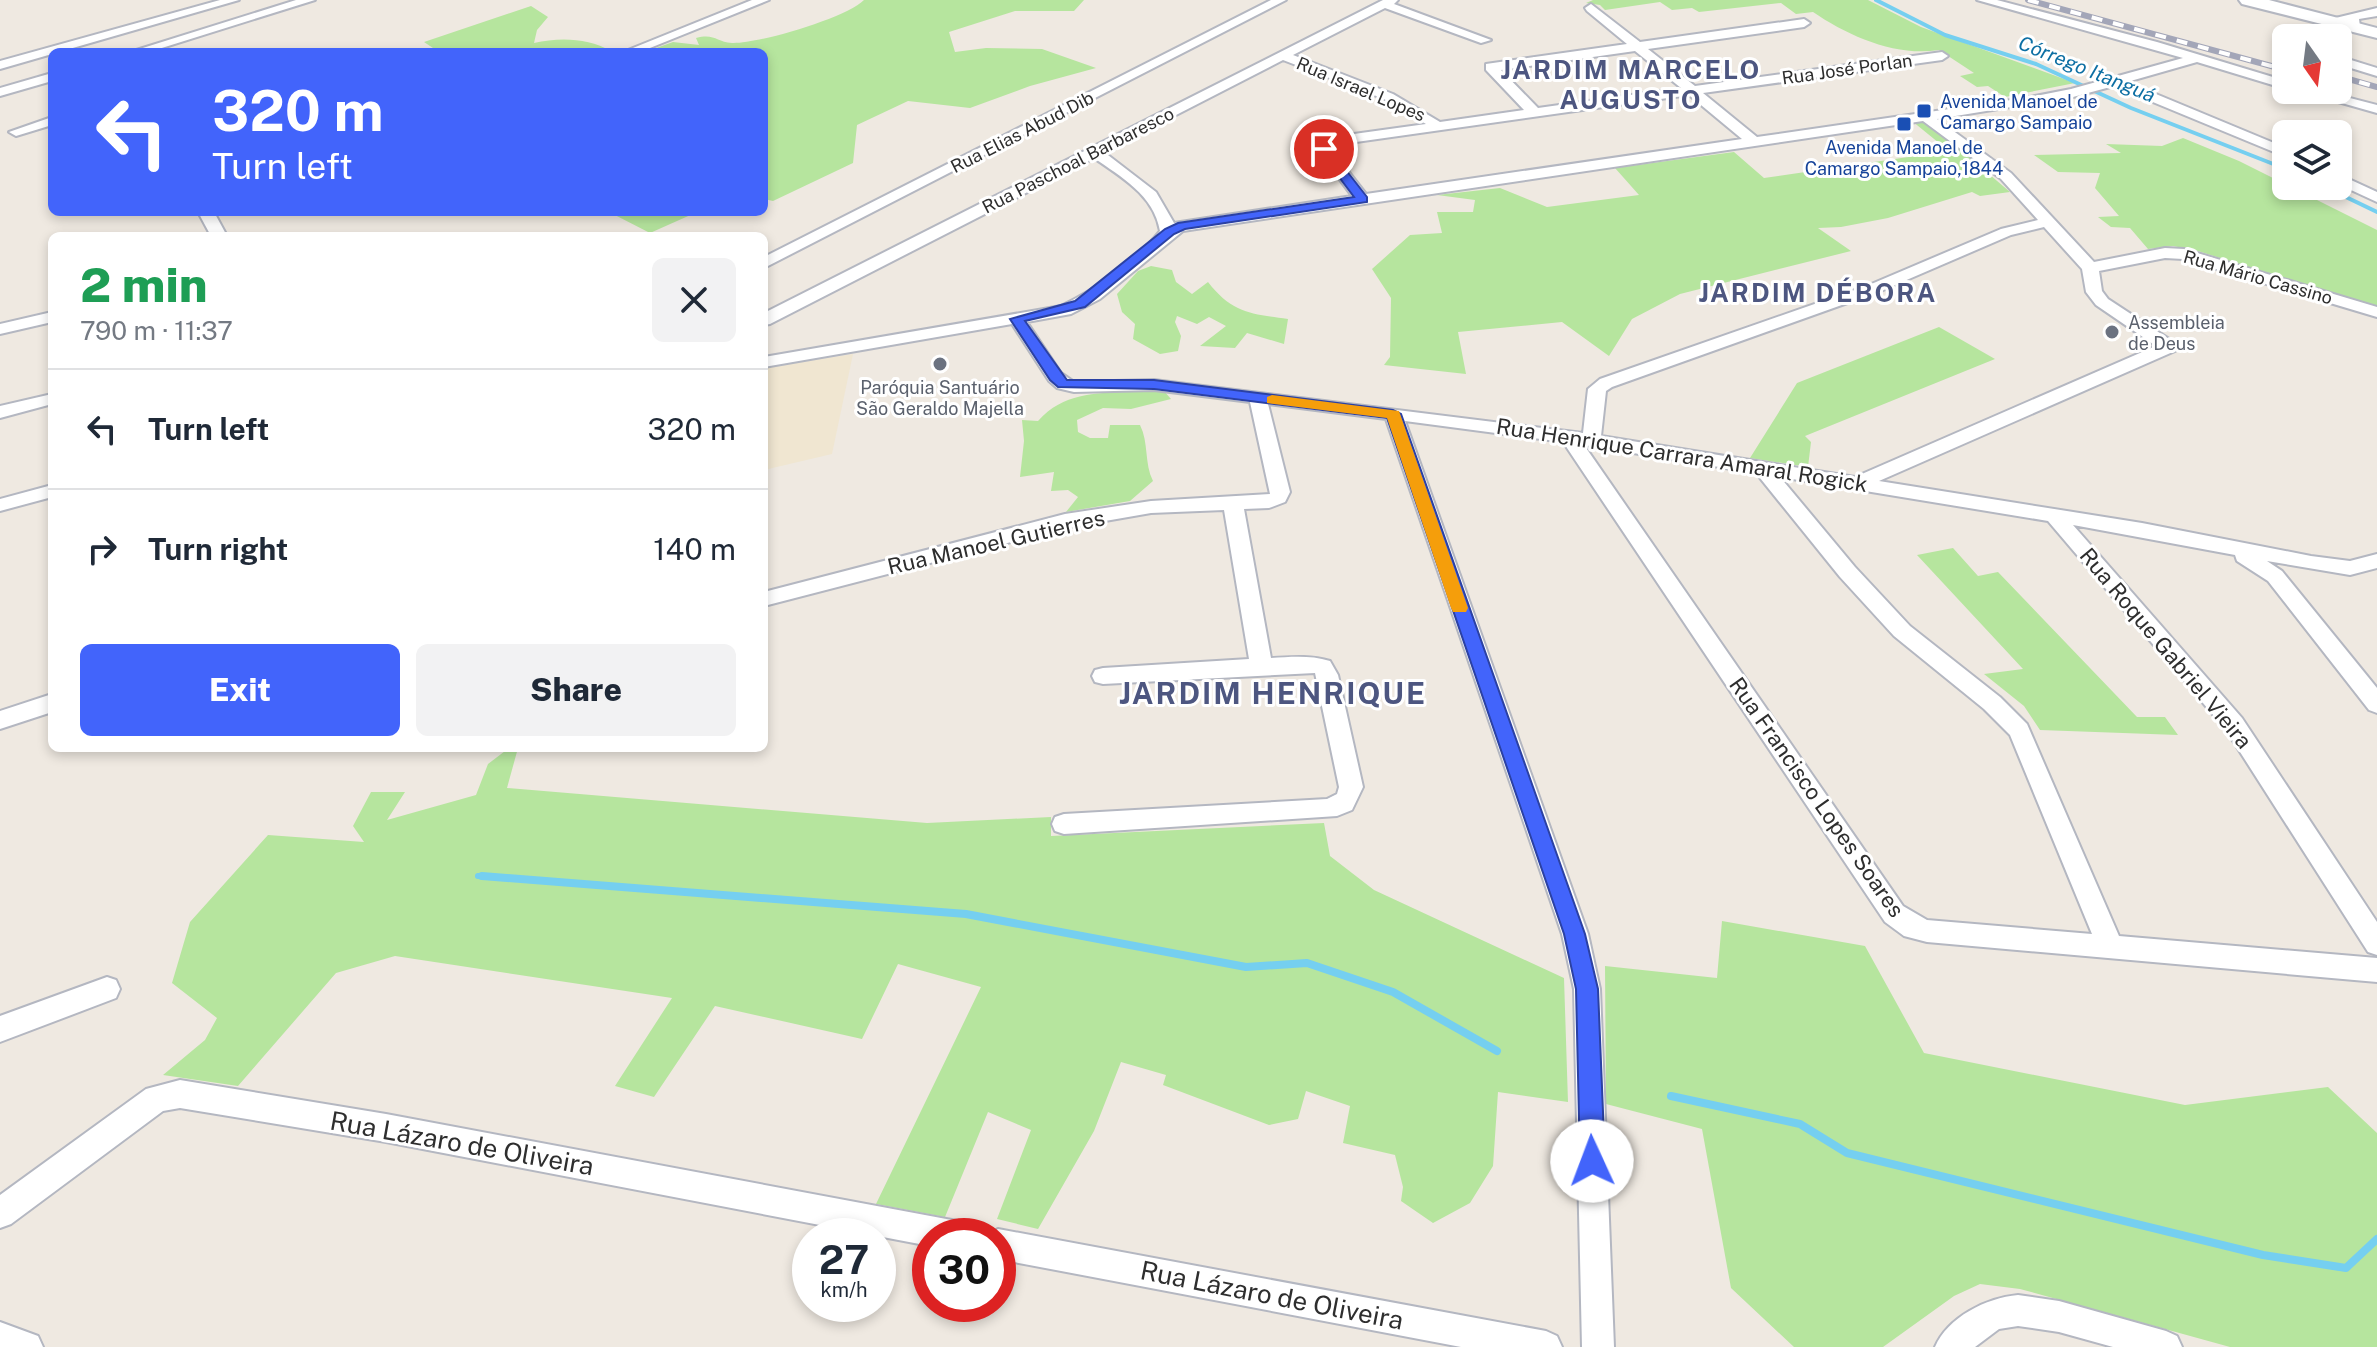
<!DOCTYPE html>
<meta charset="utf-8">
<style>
:root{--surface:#fff;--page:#f2f2f3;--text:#1f2937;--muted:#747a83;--line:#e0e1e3;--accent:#4264fb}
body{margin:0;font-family:"Public Sans",sans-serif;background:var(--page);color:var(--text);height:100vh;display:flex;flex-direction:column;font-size:30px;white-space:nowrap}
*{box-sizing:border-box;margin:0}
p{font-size:26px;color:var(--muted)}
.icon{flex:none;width:44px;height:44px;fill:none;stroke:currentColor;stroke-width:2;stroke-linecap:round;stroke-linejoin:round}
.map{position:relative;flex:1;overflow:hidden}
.side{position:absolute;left:48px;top:232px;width:720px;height:520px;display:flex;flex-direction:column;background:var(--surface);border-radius:12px;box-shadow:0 4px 12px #0003}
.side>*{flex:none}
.top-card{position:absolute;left:48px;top:48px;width:720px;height:168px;border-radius:12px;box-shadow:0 4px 12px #0003;background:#4264fb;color:#fff;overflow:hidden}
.needle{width:52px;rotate:166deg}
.buttons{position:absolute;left:2272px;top:24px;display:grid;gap:16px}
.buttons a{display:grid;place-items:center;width:80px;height:80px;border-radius:12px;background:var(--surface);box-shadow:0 4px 12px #0003;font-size:40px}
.speed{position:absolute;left:792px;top:1218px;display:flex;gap:16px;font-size:40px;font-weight:700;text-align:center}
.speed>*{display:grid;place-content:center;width:104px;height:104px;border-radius:50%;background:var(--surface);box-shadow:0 4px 12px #0003;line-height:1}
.speed small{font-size:20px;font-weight:400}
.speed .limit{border:12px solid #d22;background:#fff;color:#111}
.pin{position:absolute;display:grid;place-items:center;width:68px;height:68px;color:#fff;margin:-34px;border:4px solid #fff;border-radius:50%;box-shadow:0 2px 8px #0007}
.me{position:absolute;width:88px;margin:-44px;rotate:358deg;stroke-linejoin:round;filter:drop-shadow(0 0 6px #0008)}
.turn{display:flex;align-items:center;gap:28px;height:168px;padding:0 32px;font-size:36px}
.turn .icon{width:104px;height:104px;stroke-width:2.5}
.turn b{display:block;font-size:56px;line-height:68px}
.round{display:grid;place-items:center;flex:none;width:84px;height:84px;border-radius:12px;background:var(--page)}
.head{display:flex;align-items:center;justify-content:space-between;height:136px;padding:0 32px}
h1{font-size:48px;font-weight:800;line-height:60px;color:#1e9e55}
.button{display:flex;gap:16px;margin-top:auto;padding:16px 32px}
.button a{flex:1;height:92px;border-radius:12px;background:var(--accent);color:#fff;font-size:32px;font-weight:800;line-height:92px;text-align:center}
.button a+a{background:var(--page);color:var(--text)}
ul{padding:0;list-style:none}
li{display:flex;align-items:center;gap:24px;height:120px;padding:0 32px;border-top:2px solid var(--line)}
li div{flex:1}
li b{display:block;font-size:30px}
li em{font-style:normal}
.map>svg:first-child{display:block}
.education{fill:#f0e6d1}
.green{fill:#b6e59e}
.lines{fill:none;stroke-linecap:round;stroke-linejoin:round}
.stream-far2{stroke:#75cff0;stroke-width:4}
.stream-far1{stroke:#75cff0;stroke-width:6}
.stream{stroke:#75cff0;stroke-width:8}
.street-casing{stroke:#b4b7c1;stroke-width:4}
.secondary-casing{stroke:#b4b7c1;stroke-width:4}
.street{fill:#fff;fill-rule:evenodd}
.secondary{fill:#fff;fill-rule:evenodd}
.rail-casing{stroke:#a3a6b8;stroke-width:6}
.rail{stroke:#fff;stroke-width:4;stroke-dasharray:11;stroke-linecap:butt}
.route{fill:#4264fb;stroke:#2b41a3;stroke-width:2}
.slow{fill:#f59e0b}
.transit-dot{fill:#1a4fb4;stroke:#fff;stroke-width:3}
.worship-dot{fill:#6b7280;stroke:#fff;stroke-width:3}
.labels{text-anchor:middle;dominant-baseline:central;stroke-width:6;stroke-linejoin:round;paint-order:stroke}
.far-street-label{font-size:18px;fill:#2e2e2e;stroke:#fff}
.far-transit-label{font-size:18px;fill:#164399;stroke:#fff;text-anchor:start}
.far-worship-label{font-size:18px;fill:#5b616d;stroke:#fff;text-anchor:start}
.far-water-label{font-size:20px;font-style:italic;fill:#0d6fa3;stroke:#fff}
.street-label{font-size:22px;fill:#2e2e2e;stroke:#fff}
.far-district-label{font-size:26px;font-weight:bold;letter-spacing:2px;fill:#4d5680;stroke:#fff}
.near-street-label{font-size:26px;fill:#2e2e2e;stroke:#fff}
.district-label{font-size:30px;font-weight:bold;letter-spacing:2px;fill:#4d5680;stroke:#fff}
</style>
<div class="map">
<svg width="2377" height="1347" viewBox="0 0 2377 1347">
<rect width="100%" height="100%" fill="#efe9e1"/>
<path class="education" d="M853,354L832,454L764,470V368Z"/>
<path class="green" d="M864,0H1084L1074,11H1015L949,32L955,52L986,48L1042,49L1096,68L1030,86L970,108L908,101L857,125L853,163L773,201L764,199V52H645L673,42L699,45L696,38C715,33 716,42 732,43C758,44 846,18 864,0Z
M1593,0H1868L1921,27L2075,83L2005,97L1988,86L1977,87L1960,76L1974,73L1939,50C1896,57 1848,36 1813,12L1796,14L1781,3L1699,12L1692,8L1672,10L1660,2L1605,10L1600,5L1586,3Z
M531,6L548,17L537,30L534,43C560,37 588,38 611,51L439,52L424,42Z
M1924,120L1979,161L1976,163L2010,192L1980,196L1972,192L1888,218L1841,227L1818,228L1851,251L1680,294L1632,319L1609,356L1562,322L1458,332L1466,374L1384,365L1390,357L1391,298L1372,269L1410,235L1442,233L1437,212H1473L1475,200L1437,195L1500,188L1547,207L1639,195L1615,168L1734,152L1764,178L1922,155L1913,147L1939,143L1912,121Z
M2183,138L2239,161L2377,230V308L2198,251L2173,246L2148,249L2130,228L2111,227L2098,217L2119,216L2095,188L2100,173L2058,172L2034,155L2121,153L2106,144L2162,146Z
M609,212H690L695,213L650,233Z
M1151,266L1172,270L1176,282L1192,294L1208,282C1232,313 1251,314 1288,319L1284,344L1247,333L1235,348L1200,346L1226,326L1209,317L1197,324L1177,316L1175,322L1181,336L1178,351L1160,354L1133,339L1135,324L1122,312L1117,294L1138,271Z
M1939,327L1995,359L1805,436L1811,442L1808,467L1750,458L1797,383Z
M1129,390L1164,391L1171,399L1131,409L1103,408L1077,420L1078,432L1090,438H1108L1110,425H1140C1149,443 1144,463 1153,481L1130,501L1066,512L1078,497L1068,490L1051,491L1054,472L1020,477L1024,441L1022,420L1038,421C1064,392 1093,395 1129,390Z
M1953,548L1978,576L1998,572L2137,717H2165L2178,735L2040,730L2024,706L1984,674L2023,669L1917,555Z
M509,748H518L507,788L927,823L1051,817V836L1324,823L1330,856L1374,890L1564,978L1568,1102L1498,1092L1493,1166L1470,1203L1433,1223L1401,1201L1403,1187L1395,1155L1343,1143L1350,1106L1306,1091L1298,1119L1269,1125L1163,1085L1166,1075L1121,1062L1094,1131L1038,1229L997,1219L1031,1130L988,1112L945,1217L876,1204L981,987L898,964L862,1039L715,1006L654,1097L615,1086L672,998L395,956L336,973L238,1086L163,1075L205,1040L217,1018L172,983L190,922L268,835L364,842L353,826L371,792H405L387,820L476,795L488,764Z
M1722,921L1865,946L1924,1053L2185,1105L2328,1087L2377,1133V1347H2230L2020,1289L1980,1284L1954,1296L1883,1347H1794L1731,1288L1702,1129L1606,1104L1605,966L1717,978Z"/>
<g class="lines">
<path class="stream-far2" d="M1876,0L1945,35L2036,64L2131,108L2286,169
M2323,186L2377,212"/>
<path class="stream-far1" d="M478,876L508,878"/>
<path class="stream" d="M482,876L966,914L1246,967L1307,963L1393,992L1497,1051
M1671,1096L1800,1124L1847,1153L2263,1255L2346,1268L2377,1239"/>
<g class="street-casing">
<path id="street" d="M220,0H239L0,69V61Z
M296,0H315L149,52H130Z
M752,0H769L640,52H623Z
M1271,0H1286L764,268V257Z
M1383,0H1398L1394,4L1491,40L1481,43L1385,8L1293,55L1393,94L1440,122L1524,110L1486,70V64L1627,44L1587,11L1585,8L1591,4L1640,42L1804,19L1810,23L1804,27L1648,49L1695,86L1942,52L1948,56L1942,60L1703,93L1757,137L2025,98L2071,89L2183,58L1977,0H1997L2157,42L2286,81V89L2197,62L2127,82L2286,148V157L2114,86L2073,97L1937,119L2011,173L2094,262L2165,248L2184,249L2377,307V317L2183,259L2165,258L2099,271L2102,291L2108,299L2175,343L2178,347L2175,351L1879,481L2142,523L2311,556L2350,561L2377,554V568L2350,575L2267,561L2282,571L2377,688V713L2369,710L2268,581L2237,561L2235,555L2073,525L2242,718L2377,922V955L2368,952L2226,730L2048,521L1780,477L1855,567L1910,626L2000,697L2027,724L2119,936L2377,958V982L1927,942L1904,936L1885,922L1563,442L1405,421L1588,934L1600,989L1614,1347H1582L1574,989L1562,934L1386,419L1268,404L1290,492L1285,502L1269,508L1244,509L1271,658C1291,657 1310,655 1330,661L1338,675L1363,787L1352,810L1337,816L1064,834L1055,831L1052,824L1055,817L1064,814L1327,799L1337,794L1339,787L1315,673L1103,684L1095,682L1092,676L1095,670L1103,668L1249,659L1224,510L1151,513L1065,528L764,606V592L1065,514L1151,501L1270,494L1250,402L1154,390L1074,392L1057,388L1049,381L1012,324L764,367V357L1061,306C1096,289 1135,262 1160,231C1154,195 1121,177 1094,158L770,324L764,325V313ZM1635,51L1681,88L1538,108L1501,70ZM1283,60L1384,99L1426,124L1325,138L1317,149L1352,196L1174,223L1156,192L1104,152ZM1689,95L1742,139L1366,194L1331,149L1335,145ZM1923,121L2001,179L2038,220L2001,229L1869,285L1600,379L1588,389L1583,433L1154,380L1074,382L1061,373L1027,322L1071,314L1100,299L1183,231ZM2044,227L2082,269L2086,292L2096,305L2156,346L1855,477L1601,436L1606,391L1612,387L1881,291L2011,235ZM1584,445L1756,473L1840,577L1894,636L1984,709L2010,735L2092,934L1927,920L1903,906Z
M2377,8V16L2359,19L2360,27L2354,31L2350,30L2347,22L2329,25L2323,21Z
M2338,56L2377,68V76L2338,64Z
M52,73V81L0,96V88Z
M2296,90H2319L2377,105V113Z
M52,117V125L16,136L9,132Z
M2338,174L2377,192V202L2338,184Z
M198,212H214L227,236H211Z
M52,312V322L0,334V324Z
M52,394V404L0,418V406Z
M52,485V497L0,511V499Z
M52,694V712L0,729V711Z
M107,977L116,980L120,989L116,998L0,1042V1016Z
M180,1080L386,1114L957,1221L968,1225L972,1236H930V1246L386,1142L180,1108L163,1111L11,1224L0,1228V1195L146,1089Z
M998,1229L1546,1331L1557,1336L1562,1347H1461L998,1259V1236H986Z
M2018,1295L2059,1301L2166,1331L2177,1336L2182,1347H2113L2059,1332L2018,1326L1999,1329L1975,1347H1935C1948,1317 1986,1298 2018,1295Z
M0,1322L38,1336L43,1347H0Z"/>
</g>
<g class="secondary-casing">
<path id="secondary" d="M2239,0H2269L2377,28V38L2242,4Z"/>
</g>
<use href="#street" class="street"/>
<use href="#secondary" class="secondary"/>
<g class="rail-casing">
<path id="rail" d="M2028,0L2286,70
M2338,76L2377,87"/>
</g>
<use href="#rail" class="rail"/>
</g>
<path class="route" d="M1320,147H1328L1367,197V202L1185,229L1174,234L1085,307L1025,321L1067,380H1154L1393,410L1401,414L1585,934L1598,989L1605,1161L1601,1170L1592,1173L1584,1170L1580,1161L1576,989L1564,934L1387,418L1154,389L1058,387L1050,380L1010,319L1075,301L1165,229L1178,223L1354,197L1318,149Z"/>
<path class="slow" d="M1272,395L1399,411L1468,608L1466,612H1453L1451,608L1387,418L1267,403V397Z"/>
<g class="transit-dot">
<rect x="1916" y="103" width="16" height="16" rx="4"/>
<rect x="1896" y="116" width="16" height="16" rx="4"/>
</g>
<g class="worship-dot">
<circle cx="2112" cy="332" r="8"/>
<circle cx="940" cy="364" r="8"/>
</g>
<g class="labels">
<g class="far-street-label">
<text transform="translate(1847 69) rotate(-8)">Rua José Porlan</text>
<text transform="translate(1361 89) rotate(23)">Rua Israel Lopes</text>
<text transform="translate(1022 132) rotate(-27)">Rua Elias Abud Dib</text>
<text transform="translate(1078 160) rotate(-27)">Rua Paschoal Barbaresco</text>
<text transform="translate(2258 277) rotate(16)">Rua Mário Cassino</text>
</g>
<g class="far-transit-label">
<text x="1940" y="101">Avenida Manoel de<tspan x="1940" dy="21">Camargo Sampaio</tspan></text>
<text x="1904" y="147" text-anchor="middle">Avenida Manoel de<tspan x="1904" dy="21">Camargo Sampaio,1844</tspan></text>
</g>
<g class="far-worship-label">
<text x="2128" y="322">Assembleia<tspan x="2128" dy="21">de Deus</tspan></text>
<text x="940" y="387" text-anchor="middle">Paróquia Santuário<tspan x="940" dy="21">São Geraldo Majella</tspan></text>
</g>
<g class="far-water-label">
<text transform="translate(2087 69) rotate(22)">Córrego Itanguá</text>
</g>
<g class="street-label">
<text transform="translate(1682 455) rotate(9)">Rua Henrique Carrara Amaral Rogick</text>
<text transform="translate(996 542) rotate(-13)">Rua Manoel Gutierres</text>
<text transform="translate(2166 648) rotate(50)">Rua Roque Gabriel Vieira</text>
<text transform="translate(1817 797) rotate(55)">Rua Francisco Lopes Soares</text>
</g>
<g class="far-district-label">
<text x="1631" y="69">JARDIM MARCELO<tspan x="1631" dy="30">AUGUSTO</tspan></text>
<text x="1818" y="292">JARDIM DÉBORA</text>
</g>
<g class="near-street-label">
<text transform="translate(462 1143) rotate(10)">Rua Lázaro de Oliveira</text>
<text transform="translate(1272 1295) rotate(11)">Rua Lázaro de Oliveira</text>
</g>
<g class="district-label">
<text x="1273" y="693">JARDIM HENRIQUE</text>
</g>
</g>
</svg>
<div class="buttons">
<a><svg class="needle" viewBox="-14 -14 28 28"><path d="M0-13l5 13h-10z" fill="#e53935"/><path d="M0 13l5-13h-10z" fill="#747a83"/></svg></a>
<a><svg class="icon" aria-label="layers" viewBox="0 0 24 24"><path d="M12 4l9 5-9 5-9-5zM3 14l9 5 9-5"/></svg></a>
</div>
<div class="speed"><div>27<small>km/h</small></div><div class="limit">30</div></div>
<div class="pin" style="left:1324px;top:149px;background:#d93025"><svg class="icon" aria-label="arrive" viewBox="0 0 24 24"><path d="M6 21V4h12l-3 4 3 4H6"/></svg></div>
<svg class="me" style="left:1592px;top:1161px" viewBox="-20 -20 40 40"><circle r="19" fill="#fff"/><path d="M0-13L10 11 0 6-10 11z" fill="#4264fb"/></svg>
<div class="top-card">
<div class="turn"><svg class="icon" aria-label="left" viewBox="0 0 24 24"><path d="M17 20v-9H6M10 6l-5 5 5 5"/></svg><div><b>320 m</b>Turn left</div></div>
</div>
<section class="side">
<div class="head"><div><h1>2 min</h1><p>790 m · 11:37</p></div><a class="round"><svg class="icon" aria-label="close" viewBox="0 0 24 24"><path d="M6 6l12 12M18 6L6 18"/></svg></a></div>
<ul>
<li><svg class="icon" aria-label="left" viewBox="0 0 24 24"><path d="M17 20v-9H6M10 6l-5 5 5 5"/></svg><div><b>Turn left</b></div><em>320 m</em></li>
<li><svg class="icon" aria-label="right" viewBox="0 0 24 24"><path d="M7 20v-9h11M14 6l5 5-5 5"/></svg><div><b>Turn right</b></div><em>140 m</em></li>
</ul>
<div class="button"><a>Exit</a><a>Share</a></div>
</section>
</div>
